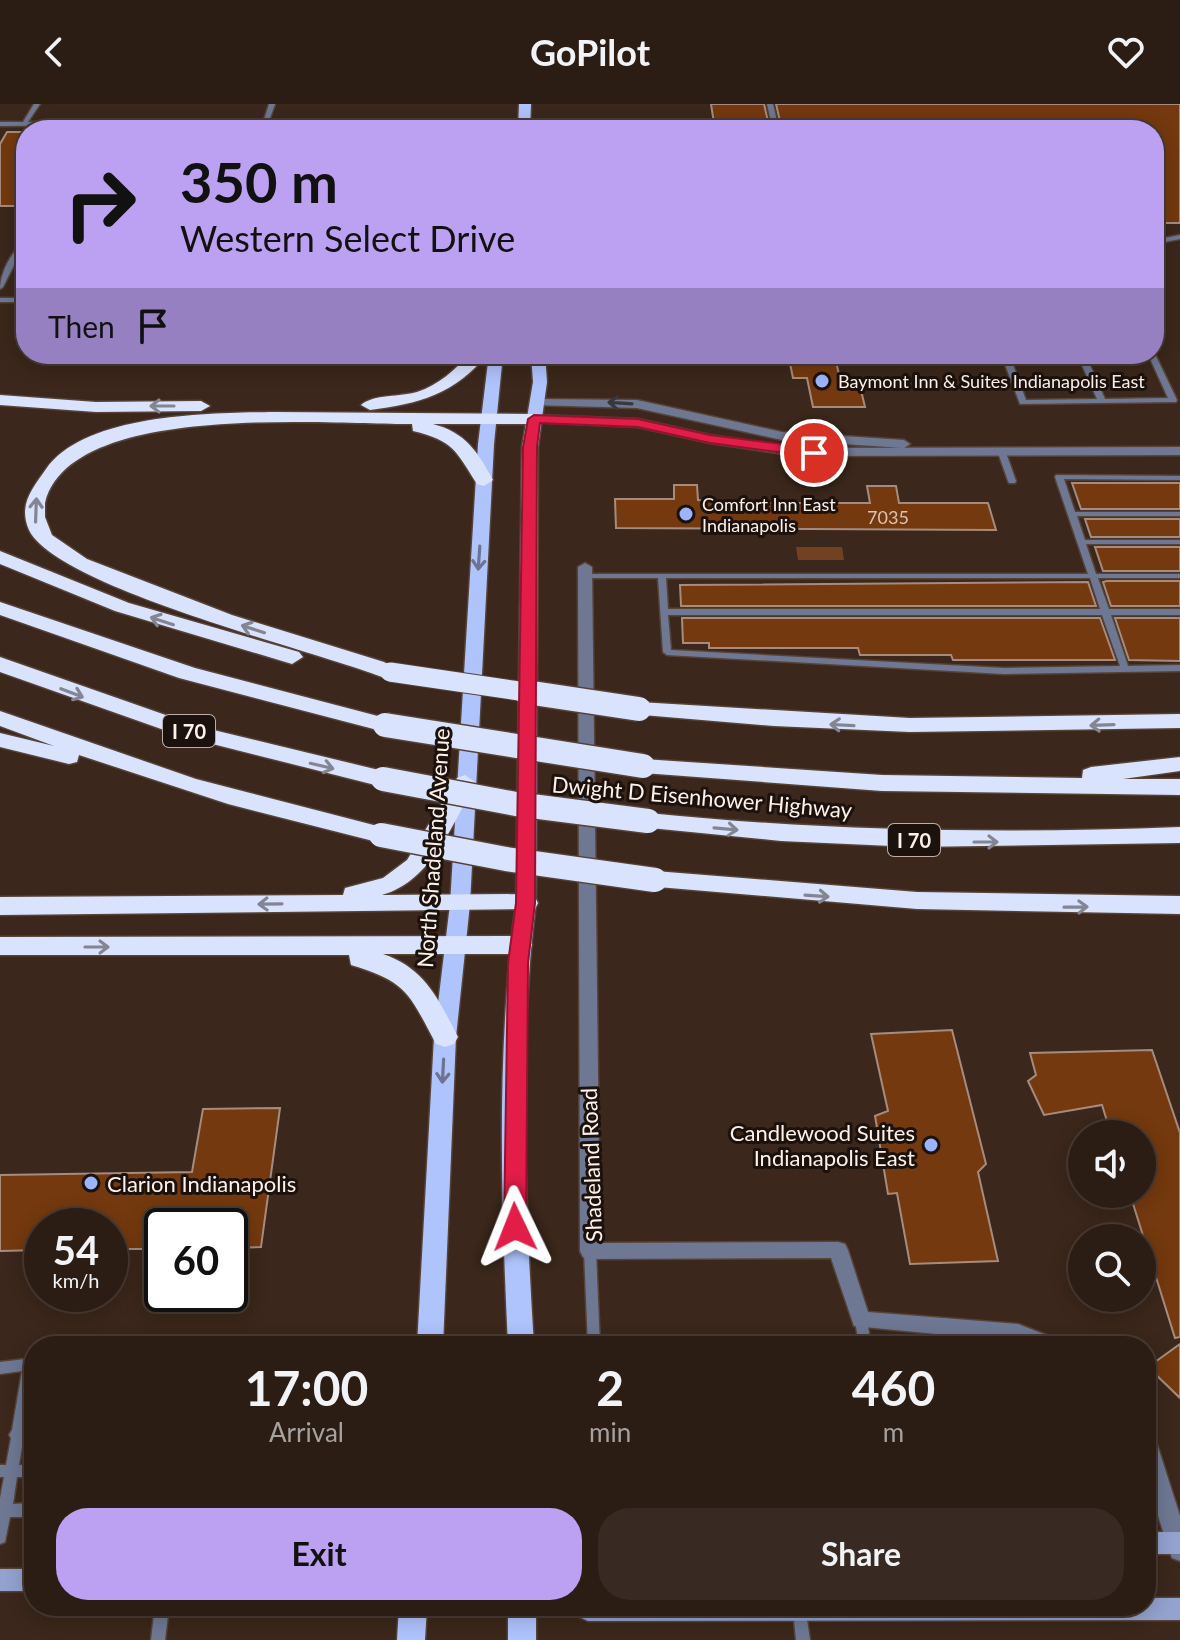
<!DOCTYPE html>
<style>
:root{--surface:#2c1d14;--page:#382a22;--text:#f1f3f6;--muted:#a6a2a0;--line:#483b34;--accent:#bca0f2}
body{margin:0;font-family:Lato,sans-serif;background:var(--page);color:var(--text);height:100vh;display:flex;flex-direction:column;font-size:30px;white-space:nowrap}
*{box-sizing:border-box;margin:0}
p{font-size:26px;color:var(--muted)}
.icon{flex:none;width:44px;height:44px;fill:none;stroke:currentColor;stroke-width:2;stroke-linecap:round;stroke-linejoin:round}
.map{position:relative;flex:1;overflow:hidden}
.sheet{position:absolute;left:24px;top:1232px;width:1132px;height:280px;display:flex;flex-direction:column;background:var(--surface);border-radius:32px;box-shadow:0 4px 20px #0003,0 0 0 2px var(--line)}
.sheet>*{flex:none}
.top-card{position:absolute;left:16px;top:16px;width:1148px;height:244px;border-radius:32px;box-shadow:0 4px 20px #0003,0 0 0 2px var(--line);background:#bca0f2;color:#111;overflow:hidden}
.buttons{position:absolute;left:1068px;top:1016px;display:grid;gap:16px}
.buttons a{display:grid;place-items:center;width:88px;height:88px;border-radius:50%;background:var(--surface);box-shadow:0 4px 20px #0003,0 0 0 2px var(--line);font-size:40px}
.speed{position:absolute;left:24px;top:1104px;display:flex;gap:16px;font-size:40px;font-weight:700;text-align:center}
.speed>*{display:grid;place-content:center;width:104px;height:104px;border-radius:50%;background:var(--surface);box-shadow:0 4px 20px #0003,0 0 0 2px var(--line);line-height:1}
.speed small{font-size:20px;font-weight:400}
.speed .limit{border:4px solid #111;border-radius:12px;background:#fff;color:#111}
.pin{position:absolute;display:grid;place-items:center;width:68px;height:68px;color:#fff;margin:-34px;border:4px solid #fff;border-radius:50%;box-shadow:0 2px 8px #0007}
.me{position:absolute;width:88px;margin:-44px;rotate:358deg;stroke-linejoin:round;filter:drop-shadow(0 0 6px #0008)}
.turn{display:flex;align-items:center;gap:28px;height:168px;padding:0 32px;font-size:36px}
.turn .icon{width:104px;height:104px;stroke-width:2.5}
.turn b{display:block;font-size:56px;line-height:68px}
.then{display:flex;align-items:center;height:76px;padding:0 32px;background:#0003;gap:16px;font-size:30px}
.eta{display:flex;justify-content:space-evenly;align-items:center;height:136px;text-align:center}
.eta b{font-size:48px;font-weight:700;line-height:56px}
.action{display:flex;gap:16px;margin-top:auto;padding:16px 32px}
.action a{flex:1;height:92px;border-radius:32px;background:var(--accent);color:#111;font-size:32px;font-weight:700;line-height:92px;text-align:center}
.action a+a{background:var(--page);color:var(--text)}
header{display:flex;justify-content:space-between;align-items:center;height:104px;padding:0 32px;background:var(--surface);font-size:36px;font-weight:700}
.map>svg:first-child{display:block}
.green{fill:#724122}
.building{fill:#74390e;stroke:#a58c7e;stroke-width:2}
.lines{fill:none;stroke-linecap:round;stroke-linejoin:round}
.service-casing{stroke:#564338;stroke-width:3}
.minor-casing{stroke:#564338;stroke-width:3}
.tertiary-casing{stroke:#564338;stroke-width:3}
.secondary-casing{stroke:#564338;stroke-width:3}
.primary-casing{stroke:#564338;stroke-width:3}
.motorway-casing{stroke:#564338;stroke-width:3}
.service{fill:#6e7893;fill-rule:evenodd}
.minor{fill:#6e7893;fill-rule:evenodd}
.tertiary{fill:#6e7893;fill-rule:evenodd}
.secondary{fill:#93a2ce;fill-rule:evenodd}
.primary{fill:#afc3fc;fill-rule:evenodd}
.motorway{fill:#d9e3fe;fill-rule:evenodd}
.motorway-bridge-far1-casing{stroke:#564338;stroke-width:21;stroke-linecap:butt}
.motorway-bridge-casing{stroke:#564338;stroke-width:27;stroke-linecap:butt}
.motorway-bridge-far1{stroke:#d9e3fe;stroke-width:19}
.motorway-bridge{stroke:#d9e3fe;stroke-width:24}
.oneway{stroke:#39363c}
.oneway2{stroke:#848592}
.oneway3{stroke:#6d7390}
.route{fill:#e11d48;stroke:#92132f;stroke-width:2}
.poi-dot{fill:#9cb4fd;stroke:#1c120d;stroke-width:3}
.labels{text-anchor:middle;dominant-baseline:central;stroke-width:6;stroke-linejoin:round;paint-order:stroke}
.far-poi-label{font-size:18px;fill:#fff1e9;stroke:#1c120d;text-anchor:start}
.number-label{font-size:18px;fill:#dcc3b2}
.shield{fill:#1c120d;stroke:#bbaea7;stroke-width:2}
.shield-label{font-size:20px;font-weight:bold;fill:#fff1e9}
.street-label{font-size:22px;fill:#fff1e9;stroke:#1c120d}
.poi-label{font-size:22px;fill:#fff1e9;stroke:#1c120d;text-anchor:end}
</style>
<header><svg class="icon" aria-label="back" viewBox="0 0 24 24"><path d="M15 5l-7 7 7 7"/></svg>GoPilot<svg class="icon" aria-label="heart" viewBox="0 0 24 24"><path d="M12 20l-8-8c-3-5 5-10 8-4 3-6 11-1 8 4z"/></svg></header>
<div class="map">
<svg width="1180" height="1536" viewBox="0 0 1180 1536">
<rect width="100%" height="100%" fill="#3b271b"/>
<path class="green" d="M796,443H842L844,456H798Z"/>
<path class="building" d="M711,0H764L770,26H715Z
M776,0H1180V119H1154V26H782Z
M7,28H26V102H0V40Z
M788,250H834L842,282H860L865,303H813L807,274H793Z
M1072,379H1180V405H1081Z
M674,381H697L698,396L756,399H870L867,382H896L899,399H988L996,426L616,424L615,395H674Z
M1085,415H1180V433H1091Z
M1095,443H1180V467H1103Z
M1107,477H1180V502H1111L1103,478Z
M1088,478L1096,502H681L680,481Z
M682,514H1100L1115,556H953L951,551H860L858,544H709V539H683Z
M1115,514H1180V557L1129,556Z
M952,926L986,1060L978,1068L998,1157L910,1160L897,1089L888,1090L875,1012L888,1007L871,930Z
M1152,946L1180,1029V1233L1175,1234L1130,1090H1142V1030H1111L1102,1001L1044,1011L1028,977L1036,971L1030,949Z
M280,1004L261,1143L230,1144V1122H162V1145H110V1122H42V1146L0,1147V1071L192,1068L203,1005Z
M1180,1240V1294L1148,1263Z"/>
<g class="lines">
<g class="service-casing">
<path id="service" d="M34,0H40L28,18L264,16L269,0H275L269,17L327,26H312L266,20L0,22V18H23Z
M767,0H773L779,26H773Z
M1180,131V135L1154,140V136Z
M26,139V143L22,145L3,183L0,185C0,170 12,144 26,139Z
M0,194H26V198H0Z
M1154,248L1177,296L1176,298L1020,300L1001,250H1009L1026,296L1097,295L1077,250H1085L1105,295L1168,294L1148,250H1154Z
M998,344H1001L1005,346L1016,377L1015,379H1009L1008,377L997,346Z
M1056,371L1180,372V376L1064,375L1075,408H1180V412H1077L1085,436H1180V440H1086L1096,470H1180V474H1098L1109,505H1180V511H1111L1128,562L1180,561V567L1004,570L667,551L663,548L658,474H585L581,472L585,470H1088L1055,373ZM666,474H1090L1100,505H668ZM668,511H1102L1120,562L1004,564L671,546Z
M590,1142L594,1143L596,1147L600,1242H588L584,1147L586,1143Z
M861,1210L865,1212L867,1216L871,1242H859L855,1216L857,1212Z
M34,1254V1274L25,1325H34V1337H23L19,1361H34V1373H17L13,1400L34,1399V1413H10L5,1438L0,1440V1394L4,1373H0V1361H6L11,1334L9,1331L12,1326L22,1267L0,1270V1258Z
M155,1502H169L165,1536H151Z
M795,1502H805L810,1536H796L793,1506Z"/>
</g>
<g class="minor-casing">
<path id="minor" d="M585,459L592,463L600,1139L838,1138L845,1140L848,1146L868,1208L1018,1220L1059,1236L1062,1242H1028L1018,1238L854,1222L831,1154L590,1155L583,1153L580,1147L578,463Z
M1146,1330L1154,1333L1157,1340L1180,1412V1457L1172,1454L1169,1446L1146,1374Z"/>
</g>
<g class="tertiary-casing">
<path id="tertiary" d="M537,295L637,296L782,328L904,336L910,340L904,344L782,336L637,304L533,301L531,299Z
M534,311L638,315L710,331L797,344L1180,343V351L797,352L710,339L638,323L530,318V312Z"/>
</g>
<g class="secondary-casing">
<path id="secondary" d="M1146,1428H1180V1450H1146Z
M0,1465H34V1487H0Z
M1146,1494H1180V1516L588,1517L573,1510L570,1502H1146Z"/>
</g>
<g class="primary-casing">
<path id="primary" d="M519,0H531L530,26H518Z
M489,250H503L494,340L470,800L456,933L443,1242H417L434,933L450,800L478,340Z
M531,250H545L547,278L538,343L536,799C518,945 525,1095 534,1242H508C501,1095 496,945 516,799L522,343L533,278Z
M399,1502H427L425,1536H397Z
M508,1502H536V1536H508Z"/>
</g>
<g class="motorway-casing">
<path id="motorway" d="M470,250H487C456,290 418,300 370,306L361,301C373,290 401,293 417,288C439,281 454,266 470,250Z
M0,291L96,298L201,297L210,302L201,307L96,308L0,301Z
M274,308L534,310L543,315L534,320H433C465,328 478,348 493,376L484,382L477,380C455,346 454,337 413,327L412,320C331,321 70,296 45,399V413L52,431L87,455L232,511L384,558L401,568L398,573H382C315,547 56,483 29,426C18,401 32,385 46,365C85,309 212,309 274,308Z
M0,447L129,499L299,548L303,553L292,560L115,507L0,460Z
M0,498L195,564L393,616L396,621L385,628L179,574L0,511Z
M0,553L197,622L383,667L394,675L383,683L181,632L0,568Z
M639,598L910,614L1180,610V624L910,628L774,622L631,610L628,605L631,600Z
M0,607L196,675L389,725L393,731L381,739L228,700L79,651L77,658L69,660L0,643V629L54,642L0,622Z
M1180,653V667L1123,675H1180V691L882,687L643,669L632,662L643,655L882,671L1082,674L1083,666L1091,663Z
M465,671L476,679C452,720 432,777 382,791L526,790L535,793L538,799L535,805L0,811V793L343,791L345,784L383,774L407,756L457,674Z
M648,709C825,727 1002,730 1180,723V739L914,743L781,737L640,723L636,717Z
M655,767L917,788L1180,792V810L917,805L646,782L643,776L646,770Z
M519,832L528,834L532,841L528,848L519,850H383C425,864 439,896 458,933L454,940L445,943L436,940C409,890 408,878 351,861L349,851H0V833Z"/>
</g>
<use href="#service" class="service"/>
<use href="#minor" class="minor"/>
<use href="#tertiary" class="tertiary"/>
<use href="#secondary" class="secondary"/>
<use href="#primary" class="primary"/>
<use href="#motorway" class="motorway"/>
<g class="motorway-bridge-far1-casing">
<path id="motorway-bridge-far1" d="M390,568L539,590"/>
</g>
<g class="motorway-bridge-casing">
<path id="motorway-bridge" d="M526,588L639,605
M385,621L643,662
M383,675L516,700L648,717
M381,731L506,755L655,776"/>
</g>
<use href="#motorway-bridge-far1" class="motorway-bridge-far1"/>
<use href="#motorway-bridge" class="motorway-bridge"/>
</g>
<defs><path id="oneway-shaft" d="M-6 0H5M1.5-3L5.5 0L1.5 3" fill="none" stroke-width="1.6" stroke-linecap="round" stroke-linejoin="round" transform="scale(2)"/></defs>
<use class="oneway" href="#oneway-shaft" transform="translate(620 299) rotate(-176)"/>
<g class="oneway2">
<use href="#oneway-shaft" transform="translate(162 302) rotate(180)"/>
<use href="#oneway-shaft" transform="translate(36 406) rotate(-88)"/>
<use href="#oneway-shaft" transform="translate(162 517) rotate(-162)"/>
<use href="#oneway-shaft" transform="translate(253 525) rotate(-162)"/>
<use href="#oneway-shaft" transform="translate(72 589) rotate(21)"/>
<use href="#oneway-shaft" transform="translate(842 621) rotate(-177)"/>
<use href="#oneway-shaft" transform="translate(1102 621) rotate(178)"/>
<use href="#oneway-shaft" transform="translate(322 662) rotate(13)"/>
<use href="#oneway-shaft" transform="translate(726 725) rotate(5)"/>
<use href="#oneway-shaft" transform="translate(986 738)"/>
<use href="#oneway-shaft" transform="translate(817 792) rotate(4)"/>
<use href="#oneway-shaft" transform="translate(270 800) rotate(179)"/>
<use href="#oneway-shaft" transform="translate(1076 803) rotate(-1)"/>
<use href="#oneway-shaft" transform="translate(97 843)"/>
</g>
<g class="oneway3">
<use href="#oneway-shaft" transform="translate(479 454) rotate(94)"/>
<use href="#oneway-shaft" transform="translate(443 967) rotate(93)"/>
</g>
<path class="route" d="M534,311L638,315L710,331L814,344L821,349L814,353L710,339L638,323L540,319L537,343L535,799L528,859L526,1123L523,1129H507L504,1123L508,859L516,799L523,343L528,315Z"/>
<g class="poi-dot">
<circle cx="822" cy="277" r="8"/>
<circle cx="686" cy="410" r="8"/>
<circle cx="931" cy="1041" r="8"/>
<circle cx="91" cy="1079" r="8"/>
</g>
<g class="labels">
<g class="far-poi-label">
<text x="838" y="277">Baymont Inn &amp; Suites Indianapolis East</text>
<text x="702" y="400">Comfort Inn East<tspan x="702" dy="21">Indianapolis</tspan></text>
</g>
<g class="number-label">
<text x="888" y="413">7035</text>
</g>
<g class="shield">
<rect x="163" y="611" width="52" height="32" rx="6"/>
<rect x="888" y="720" width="52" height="32" rx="6"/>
</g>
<g class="shield-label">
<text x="189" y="627">I 70</text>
<text x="914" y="736">I 70</text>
</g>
<g class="street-label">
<text transform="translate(702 693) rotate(5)">Dwight D Eisenhower Highway</text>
<text transform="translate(433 744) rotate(-86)">North Shadeland Avenue</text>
<text transform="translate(591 1061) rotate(-92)">Shadeland Road</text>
</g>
<g class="poi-label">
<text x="915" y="1028">Candlewood Suites<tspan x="915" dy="25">Indianapolis East</tspan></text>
<text x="107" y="1079" text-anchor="start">Clarion Indianapolis</text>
</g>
</g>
</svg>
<div class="buttons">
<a><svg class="icon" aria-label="sound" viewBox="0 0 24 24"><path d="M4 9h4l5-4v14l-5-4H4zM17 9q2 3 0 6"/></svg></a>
<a><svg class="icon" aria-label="search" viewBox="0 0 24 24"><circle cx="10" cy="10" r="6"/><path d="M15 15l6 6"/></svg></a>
</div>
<div class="speed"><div>54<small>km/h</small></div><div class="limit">60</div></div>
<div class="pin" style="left:814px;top:349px;background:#d93025"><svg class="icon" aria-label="arrive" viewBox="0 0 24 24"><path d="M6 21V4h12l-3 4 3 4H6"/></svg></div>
<svg class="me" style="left:515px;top:1123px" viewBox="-20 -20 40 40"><path d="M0-17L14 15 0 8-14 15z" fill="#e11d48" stroke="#fff" stroke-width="4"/></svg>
<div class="top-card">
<div class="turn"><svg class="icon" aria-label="right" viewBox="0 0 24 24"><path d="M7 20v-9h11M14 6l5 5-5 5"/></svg><div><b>350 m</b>Western Select Drive</div></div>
<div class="then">Then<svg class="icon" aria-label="arrive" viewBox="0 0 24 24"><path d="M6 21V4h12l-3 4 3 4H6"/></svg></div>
</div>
<section class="sheet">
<div class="eta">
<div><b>17:00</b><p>Arrival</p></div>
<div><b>2</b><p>min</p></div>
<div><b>460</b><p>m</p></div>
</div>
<div class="action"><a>Exit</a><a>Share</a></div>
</section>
</div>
